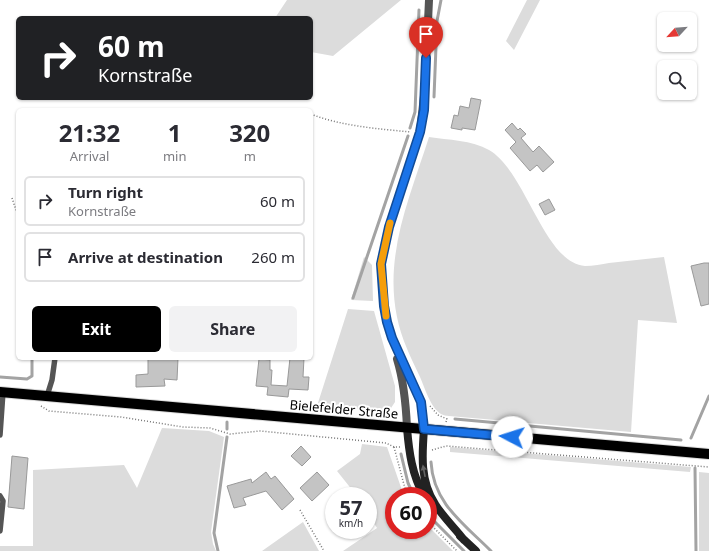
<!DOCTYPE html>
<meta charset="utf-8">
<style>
:root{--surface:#fff;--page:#f2f2f3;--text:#2b2b33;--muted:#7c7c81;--line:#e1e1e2;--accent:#000}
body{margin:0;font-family:"Noto Sans",sans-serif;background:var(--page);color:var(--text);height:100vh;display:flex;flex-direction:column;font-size:15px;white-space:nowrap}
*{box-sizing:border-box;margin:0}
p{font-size:13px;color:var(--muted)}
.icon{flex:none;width:22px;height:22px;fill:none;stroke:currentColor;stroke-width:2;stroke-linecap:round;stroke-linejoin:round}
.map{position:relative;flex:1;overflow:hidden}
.details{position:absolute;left:16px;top:108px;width:297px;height:252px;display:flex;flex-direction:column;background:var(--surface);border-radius:6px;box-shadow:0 1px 3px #0004}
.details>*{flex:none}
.hud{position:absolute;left:16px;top:16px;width:297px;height:84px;border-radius:6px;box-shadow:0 1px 3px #0004;background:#202124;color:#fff;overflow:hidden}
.needle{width:26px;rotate:244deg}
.controls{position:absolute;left:657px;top:12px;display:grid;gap:8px}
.controls a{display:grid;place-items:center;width:40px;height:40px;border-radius:6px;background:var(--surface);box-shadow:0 1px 3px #0004;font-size:20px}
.speed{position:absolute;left:325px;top:487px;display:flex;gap:8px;font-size:20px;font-weight:700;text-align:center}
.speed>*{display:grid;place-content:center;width:52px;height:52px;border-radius:50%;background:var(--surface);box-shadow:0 1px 3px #0004;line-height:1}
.speed small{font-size:10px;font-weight:400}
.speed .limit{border:6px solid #d22;background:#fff;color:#111}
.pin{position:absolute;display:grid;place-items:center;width:34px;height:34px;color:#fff;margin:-41px -17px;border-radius:50% 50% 50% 0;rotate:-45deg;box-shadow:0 0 4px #0007}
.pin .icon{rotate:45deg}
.me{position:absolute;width:44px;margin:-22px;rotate:275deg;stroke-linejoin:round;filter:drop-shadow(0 0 3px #0008)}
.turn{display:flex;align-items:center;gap:14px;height:84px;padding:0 16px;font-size:18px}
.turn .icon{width:52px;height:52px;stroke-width:2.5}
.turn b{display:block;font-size:28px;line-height:34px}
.eta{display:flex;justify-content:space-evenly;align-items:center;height:68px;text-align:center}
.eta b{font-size:24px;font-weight:700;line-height:28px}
.button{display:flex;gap:8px;margin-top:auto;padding:8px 16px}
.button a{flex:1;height:46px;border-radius:6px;background:var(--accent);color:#fff;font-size:16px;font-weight:700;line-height:46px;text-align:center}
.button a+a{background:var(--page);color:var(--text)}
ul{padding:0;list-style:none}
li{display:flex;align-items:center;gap:12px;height:50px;margin:0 8px 6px;padding:0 8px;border:2px solid var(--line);border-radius:6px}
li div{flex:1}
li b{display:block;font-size:15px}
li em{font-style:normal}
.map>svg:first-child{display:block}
.green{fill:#dcdcdc}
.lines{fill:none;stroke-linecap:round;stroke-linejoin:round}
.stream{stroke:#a3a3a3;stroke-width:3}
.building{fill:#c4c4c4;stroke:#999}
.primary-casing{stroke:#dbdbdb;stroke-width:12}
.path{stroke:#777;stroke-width:1.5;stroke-dasharray:1 2;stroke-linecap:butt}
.service{stroke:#555;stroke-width:5.5}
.tertiary{stroke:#555;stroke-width:8}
.secondary{stroke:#222;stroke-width:8}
.primary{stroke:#000;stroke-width:10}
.oneway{fill:#646464}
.route-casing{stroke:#114b97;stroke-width:10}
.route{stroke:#1a73e8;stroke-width:7}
.slow{stroke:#f59e0b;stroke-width:7}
.labels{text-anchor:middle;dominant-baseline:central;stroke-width:4;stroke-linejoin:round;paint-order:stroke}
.street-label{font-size:13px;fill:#000;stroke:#fff}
</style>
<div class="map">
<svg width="709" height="551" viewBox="0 0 709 551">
<rect width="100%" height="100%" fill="#fff"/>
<path class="green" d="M287,0H401L333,56L311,52V18H275Z
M527,0H540L514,50L506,41Z
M429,137C448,140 472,140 489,150C526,171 544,263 585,266C593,266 602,264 609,263C627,261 646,259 664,257L677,323L638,320L631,432L449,416C447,416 443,415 441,414C430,407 425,388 420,377C411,358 401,338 397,317C384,254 410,197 429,137Z
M364,257L372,265L373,301L351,300Z
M348,309L374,311L395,386V402L389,411L317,406Z
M162,428L209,431L224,437L211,532L213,544L216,551H0V546H33V470L124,465L137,488Z
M362,444L387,447L404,496H394V530H428V526L453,551H343L377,528L368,514V496H357L337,471L360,454Z
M450,447L691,467L690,472L450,452Z
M699,472L709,473V551H699Z
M303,522L319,551H262Z"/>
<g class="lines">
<path class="stream" d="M434,97L437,21L441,0
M410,128L415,112L419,10
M353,298L408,136
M0,377L27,379L32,376V358
M455,419L681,440
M227,429V422
M691,438L709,396
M401,454L408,483L414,496
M431,462C433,503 464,524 491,551
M695,468L696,551
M428,515L464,551
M218,551L214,533L227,437"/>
</g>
<path class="building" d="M471,98L481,100L475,130L462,128V130L451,128L454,115L458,116L460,106L469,108Z
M512,123L518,130L520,128L526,134L521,138L533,152L539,146L554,162L543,172L537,165L530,171L510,148L516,142L505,130Z
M549,199L555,210L545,215L539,204Z
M704,263H709V304L701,306L691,266Z
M148,358H178L177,380L164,379L165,386L136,387V375L148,374Z
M290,358H304L303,377H309L308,390L289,389L288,397L267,395L268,387L256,386L259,359L270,360V370H272L271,385L287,386Z
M301,446L311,457L302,466L291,456Z
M12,456L28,458L24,509L8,507Z
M266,472L271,479L275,476L294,499L282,510L266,491L243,498L246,505L234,508L227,486L251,479L252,483Z
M317,472L329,485L312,501L300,488Z"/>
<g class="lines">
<g class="primary-casing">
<path id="primary" d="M0,392L709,454"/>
</g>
<path class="path" d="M301,109L303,110
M311,114C340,126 380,129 411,132
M12,198L18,216
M41,406L49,411L121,417L183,427L210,428L230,434L260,431L386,443L394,447H401
M430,406L438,415L447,419L446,422
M394,447L407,496
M432,450L446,446L709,467
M300,510L324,551
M428,522L457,551"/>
<path class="service" d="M47,396L52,380L55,358
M0,435L3,392
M0,496L3,501L0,531"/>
<path class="tertiary" d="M397,359C404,382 406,404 407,428
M424,429L421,402L392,338L387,322L384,306L381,264L389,227L420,132L425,87L429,0"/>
<path class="secondary" d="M407,428C409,452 412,475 424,496
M424,429C422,455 420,481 435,504C443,517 455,528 464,540
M460,536L476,551"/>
<use href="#primary" class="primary"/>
</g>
<defs><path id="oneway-solid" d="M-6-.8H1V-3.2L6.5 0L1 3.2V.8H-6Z"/></defs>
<use class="oneway" href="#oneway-solid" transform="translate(424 471) rotate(-101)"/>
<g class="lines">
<g class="route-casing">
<path id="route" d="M426,58L424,110L420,132L389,227L381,264L384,306L387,322L392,338L421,402L424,429L512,437"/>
</g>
<use href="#route" class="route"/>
<path class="slow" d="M386,316L381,264L390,223"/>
</g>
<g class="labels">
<g class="street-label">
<text transform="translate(344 409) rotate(5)">Bielefelder Straße</text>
</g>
</g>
</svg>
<div class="controls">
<a><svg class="needle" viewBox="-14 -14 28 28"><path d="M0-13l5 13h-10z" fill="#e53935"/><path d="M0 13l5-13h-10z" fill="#7c7c81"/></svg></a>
<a><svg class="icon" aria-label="search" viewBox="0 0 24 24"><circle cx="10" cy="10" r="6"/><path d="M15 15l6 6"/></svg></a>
</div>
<div class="speed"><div>57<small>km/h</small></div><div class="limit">60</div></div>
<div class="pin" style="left:426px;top:58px;background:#d93025"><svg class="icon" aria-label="arrive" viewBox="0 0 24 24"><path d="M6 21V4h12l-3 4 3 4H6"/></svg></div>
<svg class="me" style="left:512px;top:437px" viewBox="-20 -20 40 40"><circle r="19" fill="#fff"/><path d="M0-13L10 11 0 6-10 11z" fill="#1a73e8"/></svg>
<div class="hud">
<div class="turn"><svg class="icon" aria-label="right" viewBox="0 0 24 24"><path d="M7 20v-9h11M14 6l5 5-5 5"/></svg><div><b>60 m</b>Kornstraße</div></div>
</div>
<section class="details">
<div class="eta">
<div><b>21:32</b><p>Arrival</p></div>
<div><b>1</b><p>min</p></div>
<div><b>320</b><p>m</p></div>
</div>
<ul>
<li><svg class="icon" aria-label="right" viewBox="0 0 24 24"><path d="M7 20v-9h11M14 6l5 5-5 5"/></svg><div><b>Turn right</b><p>Kornstraße</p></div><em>60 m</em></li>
<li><svg class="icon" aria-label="arrive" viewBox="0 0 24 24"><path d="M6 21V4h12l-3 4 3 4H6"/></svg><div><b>Arrive at destination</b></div><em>260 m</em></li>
</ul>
<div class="button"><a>Exit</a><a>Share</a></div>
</section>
</div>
